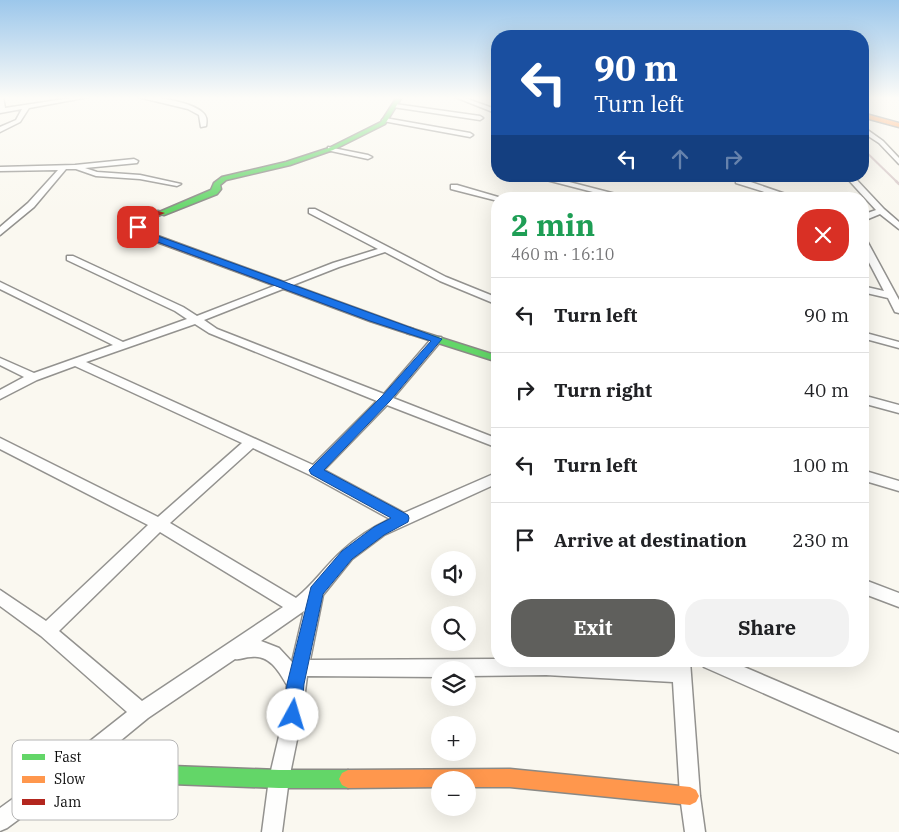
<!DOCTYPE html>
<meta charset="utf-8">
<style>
:root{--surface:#fff;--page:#f2f2f2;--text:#202124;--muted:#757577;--line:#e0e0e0;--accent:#5f5f5c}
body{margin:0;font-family:"IBM Plex Serif",serif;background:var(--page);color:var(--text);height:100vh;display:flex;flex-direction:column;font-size:19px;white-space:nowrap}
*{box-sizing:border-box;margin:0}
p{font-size:16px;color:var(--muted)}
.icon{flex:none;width:28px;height:28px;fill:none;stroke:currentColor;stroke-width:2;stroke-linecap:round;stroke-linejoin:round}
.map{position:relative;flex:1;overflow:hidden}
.details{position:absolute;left:491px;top:192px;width:378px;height:475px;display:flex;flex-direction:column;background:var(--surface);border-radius:20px;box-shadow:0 5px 20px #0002}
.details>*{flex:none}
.banner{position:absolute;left:491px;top:30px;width:378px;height:152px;border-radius:20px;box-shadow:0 5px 20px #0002;background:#1a4fa0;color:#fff;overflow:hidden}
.tools{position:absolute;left:431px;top:551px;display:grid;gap:10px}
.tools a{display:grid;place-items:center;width:45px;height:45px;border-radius:50%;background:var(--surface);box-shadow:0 5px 20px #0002;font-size:25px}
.pin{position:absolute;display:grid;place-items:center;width:42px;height:42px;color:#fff;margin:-21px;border-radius:10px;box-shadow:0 2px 8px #0006}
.me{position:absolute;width:55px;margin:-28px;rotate:6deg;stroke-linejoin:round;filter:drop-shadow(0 0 4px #0008)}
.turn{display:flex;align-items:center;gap:18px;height:105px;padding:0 20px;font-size:22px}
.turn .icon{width:65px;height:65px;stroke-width:2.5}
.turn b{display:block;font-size:35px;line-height:42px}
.lanes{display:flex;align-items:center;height:48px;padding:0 20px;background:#0003;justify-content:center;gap:25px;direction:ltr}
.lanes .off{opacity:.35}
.round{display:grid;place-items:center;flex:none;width:52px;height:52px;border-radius:20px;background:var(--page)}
.overview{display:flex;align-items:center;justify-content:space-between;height:85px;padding:0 20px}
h1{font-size:30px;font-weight:700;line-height:38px;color:#1e9e55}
.action{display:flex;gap:10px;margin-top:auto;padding:10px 20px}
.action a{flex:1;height:58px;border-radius:20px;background:var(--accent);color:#fff;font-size:20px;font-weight:700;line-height:58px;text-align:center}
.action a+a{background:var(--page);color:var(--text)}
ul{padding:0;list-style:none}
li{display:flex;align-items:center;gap:15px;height:75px;padding:0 20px;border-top:1px solid var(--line)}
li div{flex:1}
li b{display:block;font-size:19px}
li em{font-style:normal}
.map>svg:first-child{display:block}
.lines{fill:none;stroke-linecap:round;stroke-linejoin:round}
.street-casing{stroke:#93928f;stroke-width:3}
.fast-casing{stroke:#8a8985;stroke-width:3}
.slow-casing{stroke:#8a8985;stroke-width:3}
.jam-casing{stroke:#8a8985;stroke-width:3}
.street{fill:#fefefd;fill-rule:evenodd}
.fast{fill:#63d668;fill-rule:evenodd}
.slow{fill:#ff974d;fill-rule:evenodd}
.jam{fill:#b3261e;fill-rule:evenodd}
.rail-far1{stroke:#d5c6c6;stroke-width:2}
.rail{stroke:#d5c6c6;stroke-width:2.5}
.route{fill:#1a73e8;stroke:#114b97}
.key{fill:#fff;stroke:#b6b6b6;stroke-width:1}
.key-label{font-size:14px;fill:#0c0c0c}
</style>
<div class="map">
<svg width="899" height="832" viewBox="0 0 899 832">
<rect width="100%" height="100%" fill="#faf8f0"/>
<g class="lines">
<g class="street-casing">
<path id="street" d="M0,97H3L5,108L78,97H89L29,108L20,122L0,132V127L16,120L22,109L0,113Z
M138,97C151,95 192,102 202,112C207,116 207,120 206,126L201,127L199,115L188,109Z
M455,97H462L498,110V114Z
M395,104L480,116L483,118L480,120L393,107L392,106Z
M385,118L470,133L473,135L470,137L383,121L382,120Z
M862,126L883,141L899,158V164L879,143L862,132Z
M328,147L368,155L372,157L368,159L331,151H328Z
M134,159L138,161L137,163L85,168L97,172L140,175L181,184L177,186L140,179L96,176L76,169H66L34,207L0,235V227L28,203L58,170L0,171V167L75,165Z
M531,176H546L635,199H620Z
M845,176H853L884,209L899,222V229L880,214L868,219L862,223V215L876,210Z
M736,179H742L800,199H787L736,183Z
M451,185H457L505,199H498V201L451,189Z
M309,209H315L446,277L498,298V305L440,281L385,252L339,267L204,320L217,329L384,394L433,337H441L442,339L441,341L393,398L498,439V448L387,405L324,470L404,513L498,472V483L384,535L352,559L323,595L310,660L498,659V661H595L673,665L672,661H690L700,796L705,832H685L680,796L673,682L546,675L468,676V670H440V677L307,676L302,715L289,779L282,832H262L269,779L284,715L287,685C279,671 269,654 251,657C245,657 240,660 235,659L148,718L75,778L7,828L0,831V808L61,764L127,712L41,636L0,606V590L46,621L148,525L0,449V438L158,517L242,443L75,366L37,380L0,399V390L24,377L0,365V358L34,373L113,345L0,289V282L123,342L187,319L175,311L67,260V256H73L183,307L197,316L333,263L378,249L309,213ZM195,324L209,333L377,401L313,465L86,362ZM253,448L310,475L390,519C373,527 356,538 342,551C325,566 314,584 296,598L170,523ZM160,532L283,607L142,701L59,631ZM304,611L292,662L279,648L261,641Z
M862,236L866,239L899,300V313L895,312L888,298L862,292V286L884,291L862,249Z
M862,332L899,342V348L862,338Z
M862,395L899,405V413L862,403Z
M862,470L899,481V491L862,480Z
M862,579L899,593V607L862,593Z
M701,661H730L899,733V753L704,667Z"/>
</g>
<g class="fast-casing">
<path id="fast" d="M397,97H402L385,124L333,150L290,165L226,180L220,185L221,189L217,194L164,215L157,213L211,190L214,183L222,177L286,162L329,148L381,122Z
M410,328L498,356V362L407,333L405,331L407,329Z
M68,762L279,770H348L354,773L357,779L354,785L348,788H279L68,780L62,777L59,771L62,765Z"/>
</g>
<g class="slow-casing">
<path id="slow" d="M862,113L899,123V127L862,117Z
M510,769L690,787L696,790L699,796L696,802L690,805L510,787H468V780H440V787L348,788L342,785L339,779L342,773L348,770Z"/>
</g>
<g class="jam-casing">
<path id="jam" d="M158,211L165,213L143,222L142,227L144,231L413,329L415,331L410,334L370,321L138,235L134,227L137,219Z"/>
</g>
<use href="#street" class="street"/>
<use href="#fast" class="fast"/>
<use href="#slow" class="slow"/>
<use href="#jam" class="jam"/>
<path class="rail-far1" d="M862,148L897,182"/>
<path class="rail" d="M896,181L899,184"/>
</g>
<linearGradient id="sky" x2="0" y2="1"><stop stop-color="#9cc7eb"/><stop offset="0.46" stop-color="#fdfcf8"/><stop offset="1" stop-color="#fdfcf8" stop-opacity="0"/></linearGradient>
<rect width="899" height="213" fill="url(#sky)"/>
<path class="route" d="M138,224L144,231L442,339L390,401L324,470L408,515L409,518L408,522L384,535L352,559L323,594L304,684L301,715L299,721L293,723L287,721L284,715L287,684L311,587L342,551L374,527L391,518L311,474L309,470L382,396L431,341L370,321L139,235L134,227Z"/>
<rect x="12" y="740" width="166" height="80" rx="8" class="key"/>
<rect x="22" y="754" width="23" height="6" fill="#63d668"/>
<rect x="22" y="776" width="23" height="7" fill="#ff974d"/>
<rect x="22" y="799" width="23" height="6" fill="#b3261e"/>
<g class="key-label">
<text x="54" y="762">Fast</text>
<text x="54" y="784">Slow</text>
<text x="54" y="807">Jam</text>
</g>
</svg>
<div class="tools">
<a><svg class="icon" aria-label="sound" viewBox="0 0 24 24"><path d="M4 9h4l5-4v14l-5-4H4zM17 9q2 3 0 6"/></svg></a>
<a><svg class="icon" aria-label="search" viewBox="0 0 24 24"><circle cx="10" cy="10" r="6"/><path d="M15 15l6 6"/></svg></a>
<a><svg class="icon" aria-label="layers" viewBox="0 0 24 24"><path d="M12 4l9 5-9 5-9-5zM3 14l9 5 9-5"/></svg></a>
<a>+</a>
<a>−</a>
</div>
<div class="pin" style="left:138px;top:227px;background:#d93025"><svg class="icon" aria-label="arrive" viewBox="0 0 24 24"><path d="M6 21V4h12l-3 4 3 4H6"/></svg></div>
<svg class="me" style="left:293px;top:715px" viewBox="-20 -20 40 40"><circle r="19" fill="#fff"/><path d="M0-13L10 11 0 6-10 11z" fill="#1a73e8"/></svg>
<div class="banner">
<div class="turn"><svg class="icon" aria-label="left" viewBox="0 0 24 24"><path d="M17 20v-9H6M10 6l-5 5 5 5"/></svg><div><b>90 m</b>Turn left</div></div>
<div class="lanes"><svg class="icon" aria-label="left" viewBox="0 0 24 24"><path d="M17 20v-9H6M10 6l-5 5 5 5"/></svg><svg class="icon off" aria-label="ahead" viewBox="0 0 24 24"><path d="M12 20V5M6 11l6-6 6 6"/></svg><svg class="icon off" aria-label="right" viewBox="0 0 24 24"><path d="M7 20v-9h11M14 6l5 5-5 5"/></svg></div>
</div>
<section class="details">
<div class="overview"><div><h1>2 min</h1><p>460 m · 16:10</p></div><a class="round" style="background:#d93025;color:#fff"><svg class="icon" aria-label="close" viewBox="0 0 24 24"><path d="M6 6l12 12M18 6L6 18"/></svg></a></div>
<ul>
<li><svg class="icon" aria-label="left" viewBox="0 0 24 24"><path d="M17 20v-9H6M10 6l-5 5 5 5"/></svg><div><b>Turn left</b></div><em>90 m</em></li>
<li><svg class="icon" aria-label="right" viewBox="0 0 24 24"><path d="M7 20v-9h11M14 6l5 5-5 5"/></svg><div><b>Turn right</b></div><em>40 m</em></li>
<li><svg class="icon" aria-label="left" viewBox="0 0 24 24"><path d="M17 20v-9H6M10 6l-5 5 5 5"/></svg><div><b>Turn left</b></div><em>100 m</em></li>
<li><svg class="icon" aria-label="arrive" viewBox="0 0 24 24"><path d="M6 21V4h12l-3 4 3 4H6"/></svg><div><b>Arrive at destination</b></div><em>230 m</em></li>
</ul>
<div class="action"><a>Exit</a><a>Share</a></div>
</section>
</div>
